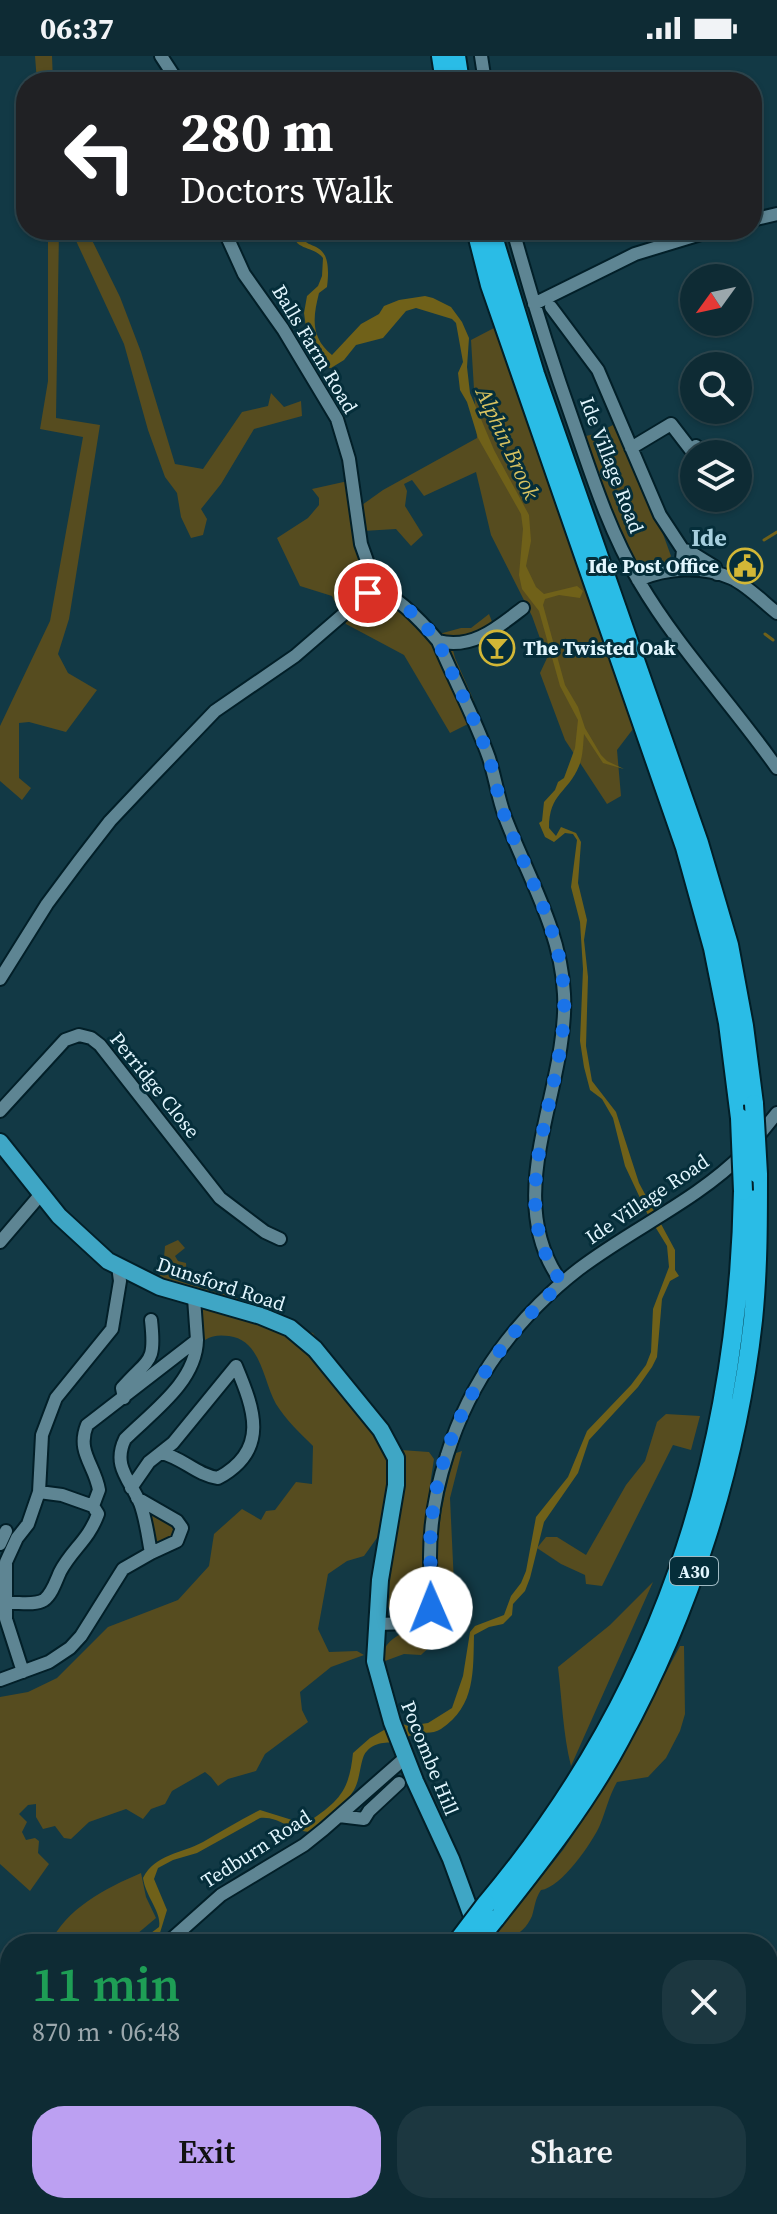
<!DOCTYPE html>
<meta charset="utf-8">
<style>
:root{--surface:#0e2b34;--page:#1c3740;--text:#f1f3f6;--muted:#9ba7ac;--line:#2e474f;--accent:#bca0f2}
body{margin:0;font-family:"Source Serif 4",serif;background:var(--page);color:var(--text);height:100vh;display:flex;flex-direction:column;font-size:30px;white-space:nowrap}
*{box-sizing:border-box;margin:0}
p{font-size:26px;color:var(--muted)}
.icon{flex:none;width:44px;height:44px;fill:none;stroke:currentColor;stroke-width:2;stroke-linecap:round;stroke-linejoin:round}
.map{position:relative;flex:1;overflow:hidden}
.side{position:absolute;left:0px;top:1878px;width:778px;height:280px;display:flex;flex-direction:column;background:var(--surface);border-radius:32px 32px 0 0;box-shadow:0 2px 6px #0004,0 0 0 2px var(--line)}
.side>*{flex:none}
.hud{position:absolute;left:16px;top:16px;width:746px;height:168px;border-radius:32px;box-shadow:0 2px 6px #0004,0 0 0 2px var(--line);background:#202124;color:#fff;overflow:hidden}
.needle{width:52px;rotate:237deg}
.controls{position:absolute;left:680px;top:208px;display:grid;gap:16px}
.controls a{display:grid;place-items:center;width:72px;height:72px;border-radius:50%;background:var(--surface);box-shadow:0 2px 6px #0004,0 0 0 2px var(--line);font-size:40px}
.pin{position:absolute;display:grid;place-items:center;width:68px;height:68px;color:#fff;margin:-34px;border:4px solid #fff;border-radius:50%;box-shadow:0 2px 8px #0007}
.me{position:absolute;width:88px;margin:-44px;rotate:359deg;stroke-linejoin:round;filter:drop-shadow(0 0 6px #0008)}
.turn{display:flex;align-items:center;gap:28px;height:168px;padding:0 32px;font-size:36px}
.turn .icon{width:104px;height:104px;stroke-width:2.5}
.turn b{display:block;font-size:56px;line-height:68px}
.round{display:grid;place-items:center;flex:none;width:84px;height:84px;border-radius:32px;background:var(--page)}
.head{display:flex;align-items:center;justify-content:space-between;height:136px;padding:0 32px}
h1{font-size:48px;font-weight:600;line-height:60px;color:#1e9e55}
.primary-button{display:flex;gap:16px;margin-top:auto;padding:16px 32px}
.primary-button a{flex:1;height:92px;border-radius:32px;background:var(--accent);color:#111;font-size:32px;font-weight:600;line-height:92px;text-align:center}
.primary-button a+a{background:var(--page);color:var(--text)}
.status{display:flex;justify-content:space-between;align-items:center;height:56px;padding:0 40px;background:var(--surface);direction:ltr}
.status svg{height:22px;fill:currentColor}
.map>svg:first-child{display:block}
.green{fill:#564c1f}
.water{fill:#706119}
.lines{fill:none;stroke-linecap:round;stroke-linejoin:round}
.stream{stroke:#706119;stroke-width:3}
.minor-casing{stroke:#021f28;stroke-width:16}
.major-casing{stroke:#021f28;stroke-width:20}
.highway-casing{stroke:#021f28;stroke-width:22}
.minor{stroke:#5e8593;stroke-width:12}
.major{stroke:#3fa6c5;stroke-width:16}
.highway{stroke:#2abce6;stroke-width:18}
.highway-bridge-casing{stroke:#021f28;stroke-width:22;stroke-linecap:butt}
.highway-bridge{stroke:#2abce6;stroke-width:18}
.route{stroke:#1a73e8;stroke-width:14;stroke-dasharray:0 25.2}
.labels{text-anchor:middle;dominant-baseline:central;stroke-width:6;stroke-linejoin:round;paint-order:stroke}
.shield{fill:#052e3a;stroke:#a0bac3;stroke-width:2}
.shield-label{font-size:18px;font-weight:bold;fill:#e2f6fe}
.street-label{font-size:20px;fill:#e2f6fe;stroke:#052e3a}
.poi-label{font-size:20px;font-weight:bold;fill:#e2f6fe;stroke:#052e3a;text-anchor:end}
.water-label{font-size:22px;font-style:italic;fill:#d8c260;stroke:#052e3a}
.quarter-label{font-size:24px;font-weight:bold;fill:#a6cfde;stroke:#052e3a}
</style>
<div class="status"><b>06:37</b><svg viewBox="0 0 49 12"><path d="M0 12V9h3v3zM5 12V6h3v6zM10 12V3h3v9zM15 12V0h3v12zM26 1h20v11H26zM47 4h2v5h-2z"/></svg></div>
<div class="map">
<svg width="777" height="2158" viewBox="0 0 777 2158">
<rect width="100%" height="100%" fill="#123945"/>
<path class="green" d="M35,0H52L53,26H37Z
M48,174H59L56,362L100,369L69,563L58,598L68,617L97,634L66,676L29,666L19,667V722L31,732L22,744L0,725V670L50,565L83,381L40,373L48,325Z
M71,174H87L120,241L141,296L175,408L203,413L242,356L268,350L271,337L284,351L301,345L302,360L254,373L221,428L201,453L207,463L203,479L191,482L181,461L177,437L165,421L148,374L124,288Z
M494,272L575,497L633,673L617,694L621,740L607,748L565,684L540,617L547,602L532,560L491,479L476,416L424,440L412,424L404,428L407,435L405,450L423,479L411,490L396,473L363,475L374,539L408,560L428,581L461,572H471L489,558L493,568L472,578L450,582L455,602L474,645L473,651L478,663L450,677L404,599L346,568L332,540L300,530L277,482L308,462L319,449V442L312,433L348,425L351,446L362,449L383,434L477,382L471,284Z
M615,368L659,467L671,500L667,506C656,509 645,511 635,504L608,451L581,381L595,378Z
M178,1184L185,1192L175,1200L178,1205L186,1207L187,1223L208,1226L244,1246L270,1254L305,1275L313,1277L389,1397L401,1394L429,1396L434,1403C429,1434 425,1466 423,1498C423,1513 429,1533 423,1548C416,1565 398,1563 388,1551L386,1541L398,1468L384,1472L364,1500L347,1505L328,1518L318,1573L329,1596L357,1595L364,1599L331,1611L300,1636L302,1654L308,1666L265,1698L256,1715L228,1723L218,1730L211,1721L205,1716L172,1735L165,1748L151,1753L143,1763L126,1753L89,1766L71,1783L64,1782L55,1770L43,1773L36,1761V1748L28,1749L19,1758L27,1766L22,1776L26,1784L35,1782L39,1785L38,1797L49,1808L30,1835L0,1808V1641L28,1636L57,1622L108,1571L178,1544L209,1510L214,1478L242,1453L261,1464L266,1455L275,1454L296,1426L312,1428L313,1390C300,1377 286,1364 276,1348C263,1324 261,1284 229,1280C220,1279 213,1279 205,1284L201,1272V1251L157,1226L163,1213L165,1190Z
M666,1358L700,1360L691,1394L673,1389L602,1530L586,1528L585,1519L561,1508L537,1492L546,1481H557L586,1499L626,1429L645,1405L657,1366Z
M462,1395L450,1442L454,1528L452,1553L456,1563C449,1581 434,1586 421,1599L404,1598L385,1605L383,1596C393,1573 418,1576 436,1562C441,1536 436,1511 438,1485C440,1455 447,1426 456,1397Z
M145,1448L178,1470L177,1481L155,1493Z
M653,1526L571,1710C563,1678 562,1644 558,1611L610,1569Z
M680,1590H684L685,1658L680,1675L666,1702L648,1721L617,1726C609,1740 606,1754 600,1769C592,1787 561,1832 541,1834C535,1843 535,1850 532,1860C525,1877 506,1888 488,1888L563,1794L608,1726Z
M141,1817L146,1841L156,1862L137,1878L104,1884L98,1888H50C65,1853 106,1832 141,1817Z"/>
<path class="water" d="M292,174H299C303,200 334,176 327,231L319,237C313,261 310,281 332,299L361,268L379,258L384,250L399,244L425,240L433,242L451,251L462,266L469,282L467,311L470,337L494,394L529,459L531,485L526,510L536,531L544,538L577,530L583,535L580,542L559,539L545,543L543,549L565,629L578,651L585,672L601,699L607,705L624,713L603,707L584,678C583,689 583,701 579,710C568,737 549,737 549,772L556,780L561,771L576,777L581,786L578,827L587,864L584,884L588,921L586,990L592,1025L616,1056L639,1127L675,1194V1214L679,1220L670,1225L662,1243L657,1301L652,1311L638,1331L589,1384L578,1417L544,1466L530,1522L525,1535L513,1548L512,1559L503,1568L489,1571L474,1579C473,1614 476,1650 441,1673C432,1679 421,1675 412,1679C408,1680 405,1683 401,1685C389,1688 377,1684 367,1695C360,1701 361,1722 354,1734C344,1751 323,1763 309,1776C291,1775 278,1760 260,1762L197,1797L173,1804L158,1812L154,1823L167,1854L159,1880L139,1888H110L147,1880L159,1871C162,1856 146,1842 143,1822C155,1798 181,1798 203,1786C222,1775 240,1764 260,1754L305,1768C338,1746 349,1737 353,1697L370,1682L398,1666L408,1670L428,1667L452,1652L463,1620L470,1576L475,1570L504,1559L511,1540L521,1527L526,1515L536,1461L568,1421L587,1375L631,1329L646,1309L651,1296L653,1253L669,1211L667,1190L648,1159L625,1110L613,1062L602,1043L590,1034L584,1011L580,985L583,913L580,866L571,831L577,784L573,778L565,777L554,786L545,781L539,767L542,765L544,746L555,734L558,726L564,722L575,692L578,664L560,630L539,555L522,533L519,519L523,473L521,458L478,382L467,346L460,334L458,317L463,306L456,267L452,263L416,252L406,255L383,282L356,289L344,304L331,312L323,311L308,286L304,257L307,240L318,230L322,220L323,202C313,189 294,196 292,174Z"/>
<g class="lines">
<path class="stream" d="M764,484L777,476
M765,578L773,584
M460,2148L461,2158
M524,2148L536,2158"/>
<g class="minor-casing">
<path id="minor" d="M161,0L178,26
M481,0L485,26
M752,164L777,158
M224,174L244,218L283,273L337,363L349,403L361,488L377,533
M513,174C531,240 552,306 575,371C593,424 611,479 640,527C679,593 733,649 777,712
M534,248L635,198L714,174
M551,251L598,314L660,459L683,494L681,513
M631,392L671,368L691,394L696,390
M683,494L689,495L715,511L717,518
M638,524C667,512 701,509 731,522C747,529 763,546 777,557
M377,533C400,542 422,566 438,585C454,624 475,662 489,702C495,721 498,742 505,761C527,819 561,874 564,938C569,1034 498,1140 562,1227
M438,585C472,594 497,572 523,552
M0,923L47,848L79,805L110,765L144,729L215,655L295,600L368,537L377,533
M0,1055L65,984L79,979L91,982L100,989L220,1142L265,1176L280,1183
M756,1083L777,1057
M0,1186L41,1138
M124,1342L122,1332C149,1301 156,1309 151,1264
M131,1432L149,1406L173,1387L236,1310C254,1353 270,1394 218,1422C196,1419 182,1401 161,1397
M39,1436L62,1439L93,1450
M137,1442L177,1465L182,1472L177,1485L151,1497
M93,1450L99,1434C95,1409 76,1396 87,1369L197,1284L194,1242
M0,1488L6,1475
M6,1547C18,1546 34,1550 44,1544C52,1538 56,1525 60,1516C72,1493 88,1485 98,1458L93,1450
M377,1568L412,1567L429,1556C433,1538 430,1519 430,1501C430,1466 436,1432 447,1399C470,1324 517,1261 579,1213C633,1172 696,1145 744,1097
M23,1616L6,1563V1506L17,1482L28,1468L39,1436L42,1379L56,1342L112,1273L120,1225L118,1210
M0,1624L49,1606L70,1592L81,1580L123,1513L151,1497C148,1481 146,1463 140,1447C130,1424 112,1410 125,1383C152,1356 196,1326 197,1284
M339,1760L364,1763L369,1755L399,1727
M166,1888L221,1839L304,1789L324,1773L406,1701
M141,2148L144,2158
M156,2148L174,2158
M612,2148L617,2158
M337,2158L341,2148"/>
</g>
<g class="major-casing">
<path id="major" d="M0,1086L59,1160L108,1205L160,1231L261,1260L290,1272L315,1293L381,1374L396,1402V1429L380,1524L375,1605L392,1666L415,1725L451,1803L477,1874
M768,2111L777,2115"/>
</g>
<g class="highway-casing">
<path id="highway" d="M441,0L445,26
M456,0L460,26
M476,174L490,229L685,791L713,892L728,967L740,1062
M491,174L535,318L699,787L729,889L744,970L754,1048
M486,1848C660,1641 738,1403 743,1135
M495,1863C540,1806 586,1748 620,1684C690,1556 737,1409 753,1264C758,1215 758,1167 758,1118
M284,2158L288,2148
M300,2158L305,2148"/>
</g>
<use href="#minor" class="minor"/>
<use href="#major" class="major"/>
<use href="#highway" class="highway"/>
<g class="highway-bridge-casing">
<path id="highway-bridge" d="M754,1048L758,1118
M740,1062L743,1135
M458,1885L486,1848
M475,1888L495,1863"/>
</g>
<use href="#highway-bridge" class="highway-bridge"/>
</g>
<g class="lines">
<path class="route" d="M368,537L377,533C400,543 422,565 438,585C454,624 475,662 489,702C495,721 498,742 505,761C527,819 561,874 564,938C569,1034 498,1140 562,1227C491,1290 439,1375 431,1471C429,1498 432,1525 431,1552"/>
</g>
<defs>
<g id="civic-ring" transform="scale(1.8)"><circle r="9.5" fill="#052e3a" stroke="#d2b736" stroke-width="1.5"/><path d="M-.6-6.5H3V-4.5H.6V-3L4-1V1h2V6H-6V1h2V-1L-.6-3ZM-1.2 2.5V6h2.4V2.5Z" fill="#d2b736"/></g>
<g id="bar-ring" transform="scale(1.8)"><circle r="9.5" fill="#052e3a" stroke="#d2b736" stroke-width="1.5"/><path d="M-6-5H6L.8 .8V4.5H3.5V6h-7V4.5H-.8V.8Z" fill="#d2b736"/></g>
</defs>
<g fill-rule="evenodd">
<use href="#civic-ring" x="745" y="510"/>
<use href="#bar-ring" x="497" y="592"/>
</g>
<g class="labels">
<rect class="shield" x="670" y="1501" width="48" height="28" rx="6"/>
<g class="shield-label">
<text x="694" y="1515">A30</text>
</g>
<g class="street-label">
<text transform="translate(315 293) rotate(59)">Balls Farm Road</text>
<text transform="translate(612 409) rotate(69)">Ide Village Road</text>
<text transform="translate(155 1029) rotate(51)">Perridge Close</text>
<text transform="translate(647 1143) rotate(-34)">Ide Village Road</text>
<text transform="translate(221 1228) rotate(18)">Dunsford Road</text>
<text transform="translate(430 1702) rotate(68)">Pocombe Hill</text>
<text transform="translate(256 1793) rotate(-33)">Tedburn Road</text>
</g>
<g class="poi-label">
<text x="719" y="510">Ide Post Office</text>
<text x="523" y="592" text-anchor="start">The Twisted Oak</text>
</g>
<g class="water-label">
<text transform="translate(508 387) rotate(65)">Alphin Brook</text>
</g>
<g class="quarter-label">
<text x="709" y="481">Ide</text>
</g>
</g>
</svg>
<div class="controls">
<a><svg class="needle" viewBox="-14 -14 28 28"><path d="M0-13l5 13h-10z" fill="#e53935"/><path d="M0 13l5-13h-10z" fill="#9ba7ac"/></svg></a>
<a><svg class="icon" aria-label="search" viewBox="0 0 24 24"><circle cx="10" cy="10" r="6"/><path d="M15 15l6 6"/></svg></a>
<a><svg class="icon" aria-label="layers" viewBox="0 0 24 24"><path d="M12 4l9 5-9 5-9-5zM3 14l9 5 9-5"/></svg></a>
</div>
<div class="pin" style="left:368px;top:537px;background:#d93025"><svg class="icon" aria-label="arrive" viewBox="0 0 24 24"><path d="M6 21V4h12l-3 4 3 4H6"/></svg></div>
<svg class="me" style="left:431px;top:1552px" viewBox="-20 -20 40 40"><circle r="19" fill="#fff"/><path d="M0-13L10 11 0 6-10 11z" fill="#1a73e8"/></svg>
<div class="hud">
<div class="turn"><svg class="icon" aria-label="left" viewBox="0 0 24 24"><path d="M17 20v-9H6M10 6l-5 5 5 5"/></svg><div><b>280 m</b>Doctors Walk</div></div>
</div>
<section class="side">
<div class="head"><div><h1>11 min</h1><p>870 m · 06:48</p></div><a class="round"><svg class="icon" aria-label="close" viewBox="0 0 24 24"><path d="M6 6l12 12M18 6L6 18"/></svg></a></div>
<div class="primary-button"><a>Exit</a><a>Share</a></div>
</section>
</div>
